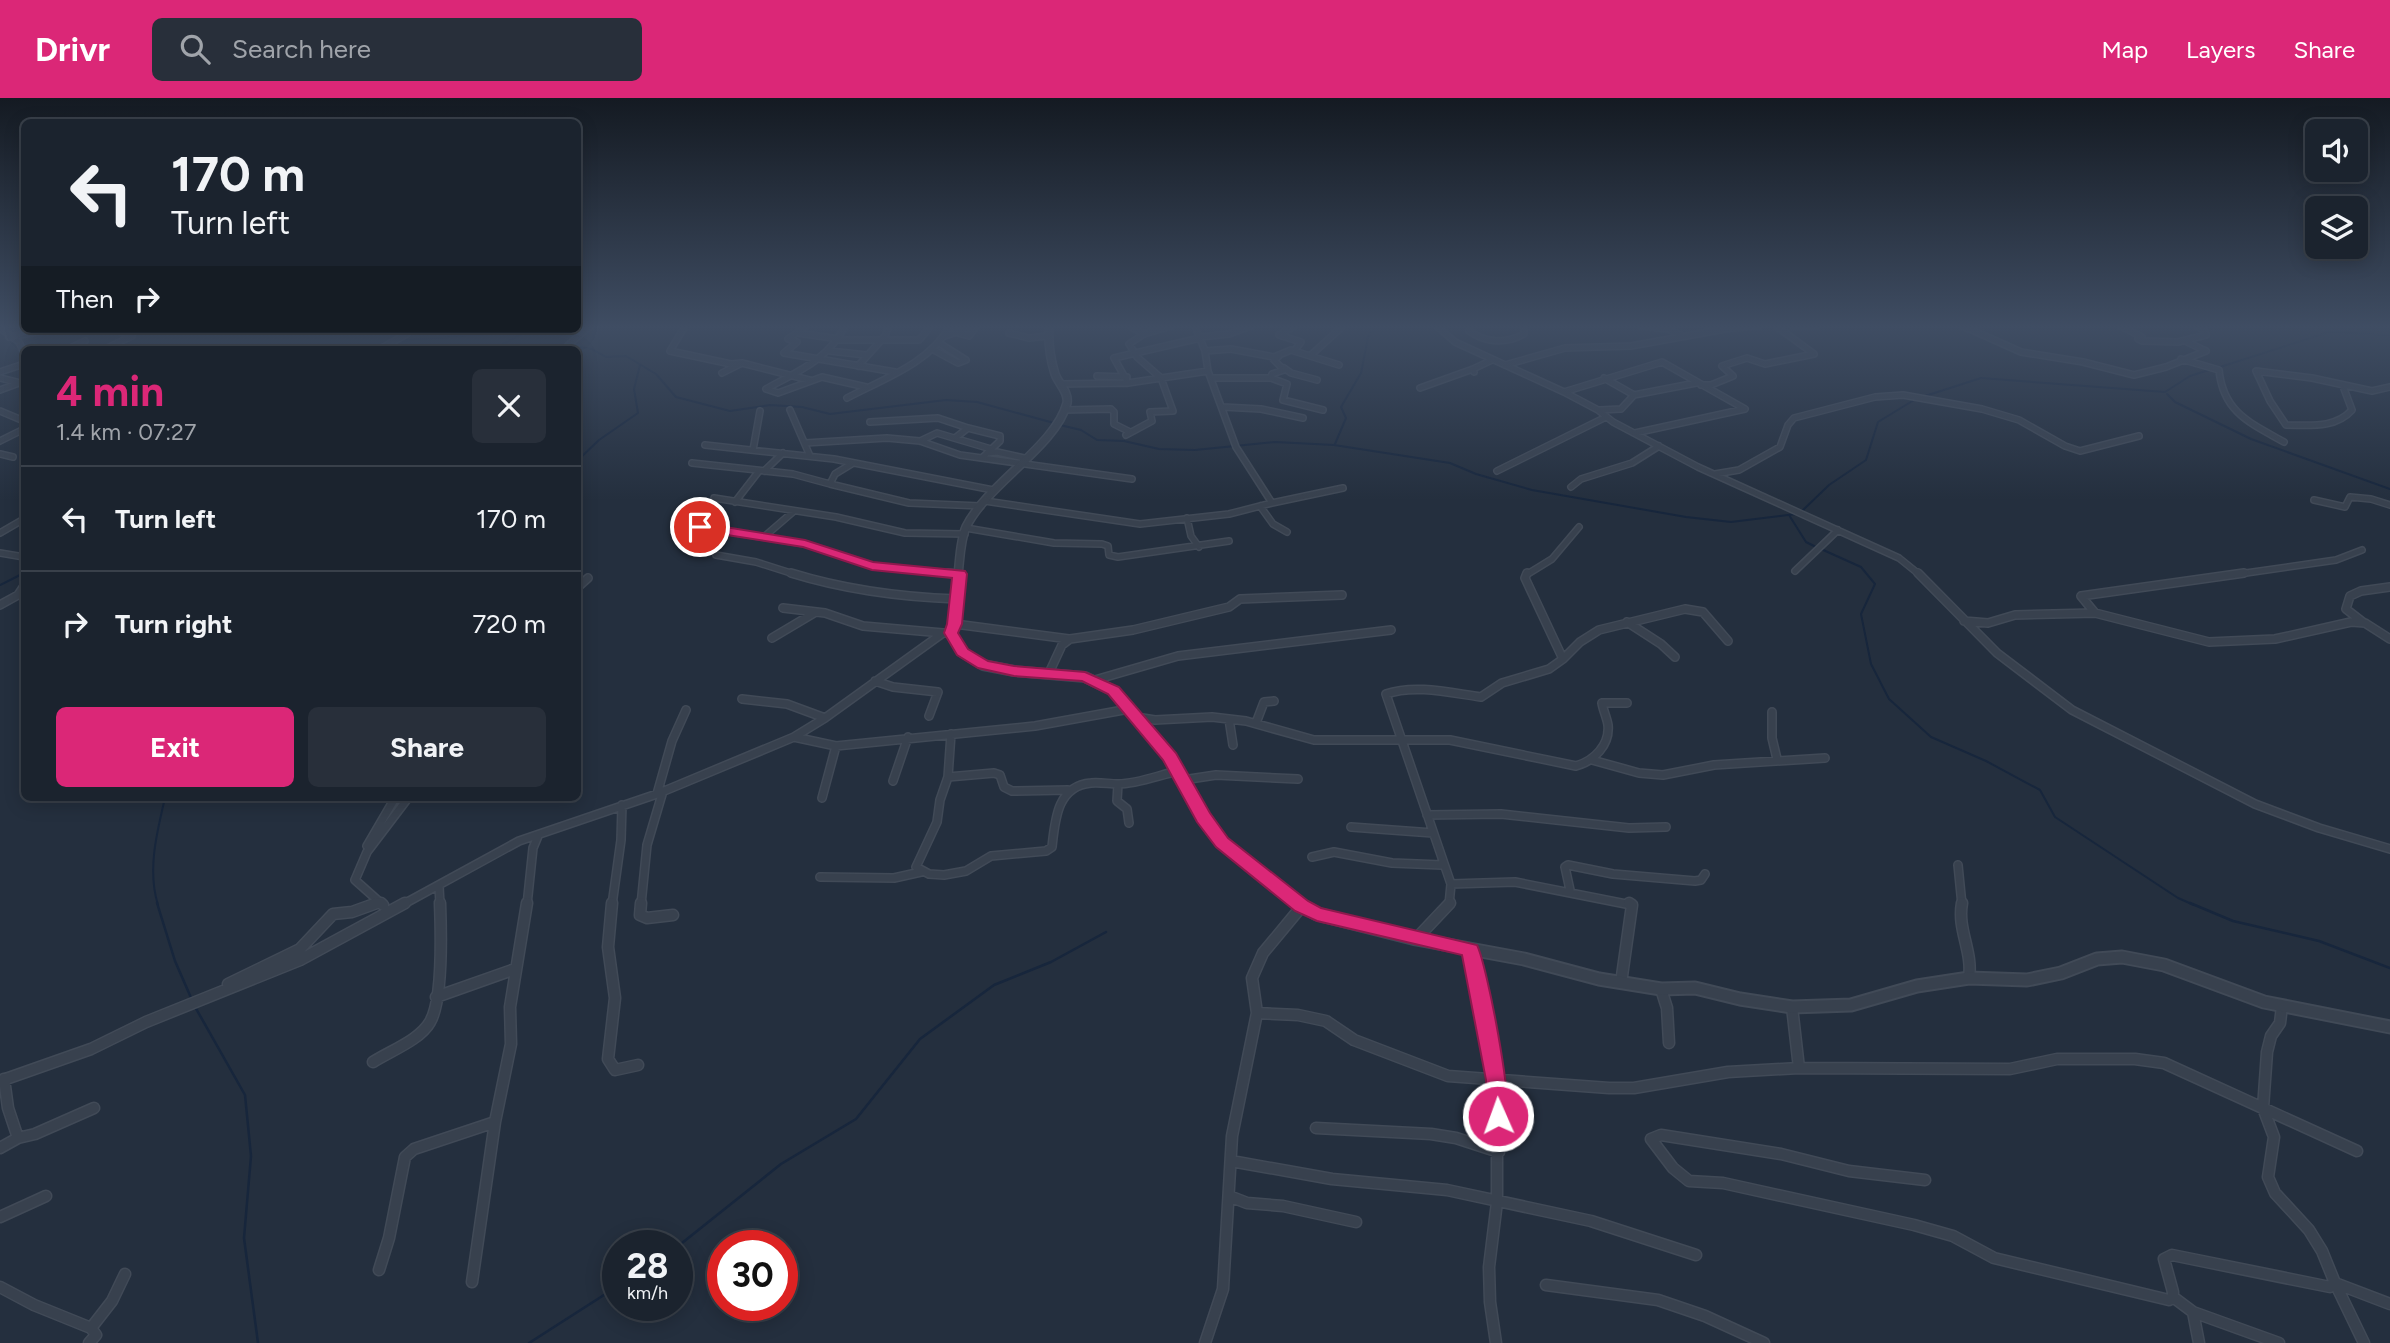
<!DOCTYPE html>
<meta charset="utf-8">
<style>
:root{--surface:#1b232e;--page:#282f3a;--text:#f1f3f6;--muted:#a0a4aa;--line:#39404a;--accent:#db2777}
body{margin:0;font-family:Figtree,sans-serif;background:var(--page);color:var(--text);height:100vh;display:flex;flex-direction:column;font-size:26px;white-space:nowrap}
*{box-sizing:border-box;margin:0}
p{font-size:23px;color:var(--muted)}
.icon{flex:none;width:38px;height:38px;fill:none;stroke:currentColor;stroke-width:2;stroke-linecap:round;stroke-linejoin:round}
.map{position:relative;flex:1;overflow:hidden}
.drawer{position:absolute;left:21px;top:248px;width:560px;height:455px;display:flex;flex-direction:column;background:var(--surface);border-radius:10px;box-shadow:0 4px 18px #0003,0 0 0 2px var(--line)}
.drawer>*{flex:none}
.guide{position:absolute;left:21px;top:21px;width:560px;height:214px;border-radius:10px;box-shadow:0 4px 18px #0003,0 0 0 2px var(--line);background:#1b232e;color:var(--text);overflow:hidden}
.tools{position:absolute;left:2305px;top:21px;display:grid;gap:14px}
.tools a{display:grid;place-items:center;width:63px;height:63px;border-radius:10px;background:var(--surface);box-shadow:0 4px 18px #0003,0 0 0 2px var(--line);font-size:35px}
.speed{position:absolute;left:602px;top:1132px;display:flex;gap:14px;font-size:35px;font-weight:700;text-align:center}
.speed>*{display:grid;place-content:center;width:91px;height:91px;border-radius:50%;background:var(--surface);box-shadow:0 4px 18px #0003,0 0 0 2px var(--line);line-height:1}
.speed small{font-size:18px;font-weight:400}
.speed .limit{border:10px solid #d22;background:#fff;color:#111}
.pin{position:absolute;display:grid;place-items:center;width:60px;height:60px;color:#fff;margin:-30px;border:4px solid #fff;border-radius:50%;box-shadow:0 2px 7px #0007}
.me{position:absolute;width:77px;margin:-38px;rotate:358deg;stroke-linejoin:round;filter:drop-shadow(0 0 5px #0008)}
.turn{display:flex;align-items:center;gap:24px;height:147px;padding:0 35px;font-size:32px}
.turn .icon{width:91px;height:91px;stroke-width:2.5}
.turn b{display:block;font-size:49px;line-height:60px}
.then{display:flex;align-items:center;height:66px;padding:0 35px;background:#0003;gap:14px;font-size:26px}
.round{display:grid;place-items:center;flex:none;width:74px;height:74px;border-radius:10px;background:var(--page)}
.summary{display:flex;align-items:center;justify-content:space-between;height:119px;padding:0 35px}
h1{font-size:42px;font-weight:700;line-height:52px;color:var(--accent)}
.cta{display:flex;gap:14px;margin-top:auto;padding:14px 35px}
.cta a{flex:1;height:80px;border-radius:10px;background:var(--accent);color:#fff;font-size:28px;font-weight:700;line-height:80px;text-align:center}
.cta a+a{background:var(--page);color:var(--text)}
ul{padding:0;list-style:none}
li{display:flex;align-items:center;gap:21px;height:105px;padding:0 35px;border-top:2px solid var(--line)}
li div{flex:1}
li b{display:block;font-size:26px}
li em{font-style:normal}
header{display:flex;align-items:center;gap:42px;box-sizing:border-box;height:98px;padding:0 35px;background:var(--accent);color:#fff}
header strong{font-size:33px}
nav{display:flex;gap:38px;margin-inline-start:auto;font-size:24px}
.search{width:490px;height:63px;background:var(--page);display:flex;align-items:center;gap:18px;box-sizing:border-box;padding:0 24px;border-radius:10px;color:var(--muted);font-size:26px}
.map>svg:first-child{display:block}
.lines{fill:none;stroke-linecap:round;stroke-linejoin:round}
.stream-far1{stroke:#17263c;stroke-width:2}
.stream{stroke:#17263c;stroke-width:2.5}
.minor-far2-casing{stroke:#414a57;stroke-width:8}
.minor-far1-casing{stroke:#414a57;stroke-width:10}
.minor-casing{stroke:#414a57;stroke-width:13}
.tertiary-far2-casing{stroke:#414a57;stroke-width:10}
.tertiary-far1-casing{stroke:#414a57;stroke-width:12}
.tertiary-casing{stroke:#414a57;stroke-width:15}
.minor-far2{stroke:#38414e;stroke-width:5}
.minor-far1{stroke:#38414e;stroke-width:7}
.minor{stroke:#38414e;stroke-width:10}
.tertiary-far2{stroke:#38414e;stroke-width:7}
.tertiary-far1{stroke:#38414e;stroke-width:9}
.tertiary{stroke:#38414e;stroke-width:11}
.route{fill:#db2777;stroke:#8e194d;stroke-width:2}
</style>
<header>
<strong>Drivr</strong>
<div class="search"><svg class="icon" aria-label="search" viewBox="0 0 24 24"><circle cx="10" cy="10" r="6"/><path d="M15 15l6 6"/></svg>Search here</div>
<nav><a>Map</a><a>Layers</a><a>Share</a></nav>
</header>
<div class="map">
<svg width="2390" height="1245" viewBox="0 0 2390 1245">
<rect width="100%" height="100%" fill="#242f3e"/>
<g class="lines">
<path class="stream-far1" d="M398,243L526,233
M492,252L525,234
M570,252L580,249L592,251L606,259L626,258L656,276L676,299L730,313L770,307L802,309L830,316L946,302L977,304L1054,325
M2217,270L2329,234L2390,237
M2167,296L2175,304L2251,341L2390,391
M1922,299L1981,280L2165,294L2190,278L2212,271
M1060,327L1081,332L1097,342L1124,343L1159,351L1195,352L1275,344L1334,347L1450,365L1476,376L1532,392L1686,419L1731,424L1796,416
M1335,346L1346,320L1341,309L1361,275L1368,239L1376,228
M578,362L599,342L638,315L634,291L640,267
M1801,414L1829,387L1866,362L1878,324L1914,302
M1789,417L1806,444L1816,449
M1821,451L1861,469L1875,486L1861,516L1871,566L1889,601L1931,639L1986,663L2040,692L2055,719L2178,800L2194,807
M0,487L24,475
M158,807C147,772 157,734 165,700"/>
<path class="stream" d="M157,805L175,863L192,902
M2190,805L2233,823L2319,843L2390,870
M194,907L245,997L251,1058L244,1140L258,1245
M677,1149L781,1066L856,1021L920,941L994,887L1051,864L1106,834
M529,1245L618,1188"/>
<g class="minor-far2-casing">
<path id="minor-far2" d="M685,228L670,253L731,266L742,265
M845,228C828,262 798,273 766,291L778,295L822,279L866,289
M1130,228L1144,236
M1294,228L1279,237L1301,244L1295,252
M1437,228L1455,244L1564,294L1598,312L1613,324L1698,369L1899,460L1920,477
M1469,228V233C1486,245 1506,246 1524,236V228
M1641,228L1668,231L1683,238
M1792,228H1817
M1963,228L2021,254L2083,264L2134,277L2166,269L2206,253
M2121,228L2142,239L2138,241L2142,243L2178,244L2206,237L2205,233L2197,228
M805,229L788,241L797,244L784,255L895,274
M0,230L19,244L24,255
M530,231H545
M798,235L839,241
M958,235L969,238L977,228
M1009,235L1029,240L1048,238
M945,238L974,228
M9,239L54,231
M1200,239L1229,236L1251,228
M837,242H919L931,228
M2185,243L2206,253
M567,248L590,228
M932,251L958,265L966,262L939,245
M66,252L85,243
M103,252L132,238L113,231
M378,252L407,236L399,231
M830,253L866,257
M1205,253L1231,251L1274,259L1291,252L1339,267
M1311,257L1343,228
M2181,261L2219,272C2223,314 2250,325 2284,344
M1505,267L1565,250L1631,248L1731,230L1759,228
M858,268L885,238L889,228
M1284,270L1291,275L1317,282
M0,274L24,266
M1474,274L1473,271L1492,262
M722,275L742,265L809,282
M1097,278L1127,279
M1271,279L1272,276L1284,272L1274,262L1279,258
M0,280L24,286
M1211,280H1271L1287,286L1283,302L1323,312
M1604,280L1634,297
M1128,285L1114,260L1200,240
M1060,286L1128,285L1208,273L1205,253L1195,228
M1701,287H1711L1733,278L1722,268L1747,260L1765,266L1814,256L1776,228
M2343,288L2352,312C2335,331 2309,327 2286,327L2270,303L2256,273L2312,280L2372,293L2390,289
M1420,290L1473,271
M0,292L19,285
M1564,294L1662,264L1745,311L1635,335
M847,300C883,281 930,265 950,228
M1223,309L1261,311L1303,320
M790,312L810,358
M1064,312L1111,311L1114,314V326L1130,334
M1600,312L1621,311L1634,297L1696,285
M0,313L24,323
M870,324L938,320L968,330
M1126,337L1152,323L1150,314L1173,313L1161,280L1137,259L1129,246L1144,236L1171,228
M955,340L968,330L1000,338V343L982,360
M0,343L24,331
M920,343L937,335L991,351
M805,345L887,340L920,343L960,357L1132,381
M705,347L834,361L993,392
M753,352L760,313
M987,355L997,354L1024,360
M0,356L13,359
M692,365L793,376L830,386
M853,365L835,376L830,386L909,405L981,408
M764,373L783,355
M1497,373L1606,319
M1715,376L1739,372L1780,349L1788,327L1794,320L1875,299L1903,297L1982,311L2019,322L2065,348L2080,353L2139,338
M1571,389L1581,381L1632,365L1659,348
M714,400L836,419L905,435L965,436
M2314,402L2345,409L2350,399L2371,401L2390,407
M985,403L1140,426L1229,416L1272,405L1236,349L1208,273
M735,404L759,373
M1272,405L1343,390
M1260,408L1273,426L1287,434
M1187,420L1191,438L1199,449
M700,429L805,446L872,468L960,476
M966,430L1054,445L1102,446L1108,448L1109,457L1118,459L1229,443
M0,435L24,421
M765,438L794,413
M0,455L24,459
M716,457L756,464L797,477
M1795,473L1838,432
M1526,477L1552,461L1579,429
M2232,477L2336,462L2362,452"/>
</g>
<g class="minor-far1-casing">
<path id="minor-far1" d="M791,475C846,492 899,499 957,501
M948,475L960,476
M1527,475L1525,480L1563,561L1580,544L1599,532L1685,511L1703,514L1728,543
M1918,475L1997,555L2072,612L2255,706L2319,730L2390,751
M578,489L588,480
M0,507L18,497L24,488
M783,510L825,515L863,528L943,535
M2095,515L2081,498L2244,475
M1964,523L1988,525L2015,517L2095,515L2209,544L2275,541L2351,524L2365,525L2390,541
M1627,524L1661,546L1675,559
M2364,525L2346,511L2350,498L2361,493L2390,489
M955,526L1069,541
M772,540L814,515
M1049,575L1062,547L1070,541L1133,532L1229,509L1240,501L1342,497
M1095,582L1178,558L1391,532
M875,583L893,589L938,594L929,618
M742,601L787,606L825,620
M1772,614V640L1777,661
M1136,619L1155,622L1212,619L1246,623L1314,642H1450L1576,668C1594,663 1610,647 1608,627C1607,620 1603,612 1602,605H1627
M1229,621L1233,647
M1256,625L1264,604L1274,603
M951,636L948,679L940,702L937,724L916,769L929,776L944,777L966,773L991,758L1046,753L1052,749C1055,722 1057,688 1091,685C1100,684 1109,686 1118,686C1138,686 1159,677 1178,673
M794,639L836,648L1035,628L1129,611
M1592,662L1639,675L1663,677L1714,667L1825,660
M948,679L994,675L1000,677L1004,689L1012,693L1068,692
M1183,682L1216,677L1298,681
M893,683L908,639
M1118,686L1117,703L1127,711L1129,725
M657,696L672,643L686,612
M822,700L836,648
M1427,717L1501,716L1629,730L1666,729
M1351,729L1433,735
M367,748L395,700
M1312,759L1334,754L1392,765L1442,767
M1958,767L1962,807
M820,779L894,780L921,774
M1451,786L1515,784L1631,807
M439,788L440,807
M1570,792L1565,769L1568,767L1613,776L1695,783L1701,782L1705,776
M372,807L380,804
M383,807L355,782L367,754L408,700
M402,807L519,743L657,696L794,639L825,620L943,535H951
M527,807L533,750L538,738
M612,807L621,742L622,707
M641,807L647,747L663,693
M1449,807L1451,786L1386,596C1415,586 1451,595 1481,599L1502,585L1549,571L1563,561"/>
</g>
<g class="minor-casing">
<path id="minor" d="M381,805L383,807
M612,805L608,849L615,900L608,961L615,972L638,967
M641,805L640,817L647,820L673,817
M1962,805C1957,832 1973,853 1969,880
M1416,841L1450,805
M1470,852L1497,982V1104L1489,1169L1490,1204L1496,1245
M1621,885L1632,807L1629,805
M228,886L300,851L333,816L352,814L377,805
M1661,891L1667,910L1669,945
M436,899L515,871
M1792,909L1799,970
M1257,915L1298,917L1326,923L1354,942L1448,978L1609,990H1634L1728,974L1799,970L2010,971L2057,961H2135L2164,965L2357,1053
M373,964C390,953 420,942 430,924C443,902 441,831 440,805
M4,981L8,1010L18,1040L35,1036L94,1010
M0,983L91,951L146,924L300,862L405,805
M1316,1030L1431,1036L1456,1040L1499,1054
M0,1050L18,1040
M1231,1063L1332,1081L1447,1092L1591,1123L1696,1157
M1925,1082L1849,1073L1781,1056L1661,1037L1651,1041L1673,1070L1689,1083L1723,1085L1914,1127L1953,1138L1994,1160L2169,1202L2173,1199V1194L2164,1161L2172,1157L2330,1189L2335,1185L2322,1153L2309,1132L2275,1095L2268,1079L2274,1039L2263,1010L2267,954L2271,938L2280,925L2282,908
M1229,1098L1247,1105L1283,1108L1356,1124
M0,1119L46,1098
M379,1172L389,1140L405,1059L414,1051L495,1024
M472,1184L495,1024L511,946L510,909L527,805
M1546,1187L1658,1202L1705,1218L1764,1245
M0,1189L34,1207L91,1230L96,1237L89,1245
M2173,1199L2193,1214L2199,1245
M2193,1214L2279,1245
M91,1230L112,1203L125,1176
M1205,1245L1223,1191L1232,1038L1257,915L1252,880L1263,855L1302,808
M2364,1245L2335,1185L2390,1206"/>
</g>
<g class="tertiary-far2-casing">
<path id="tertiary-far2" d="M958,477C960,461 960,443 966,429C987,386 1056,348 1067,305C1069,294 1058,285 1055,276C1050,260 1048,244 1049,228"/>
</g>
<g class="tertiary-far1-casing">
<path id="tertiary-far1" d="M958,475L955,526L951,535L962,554L983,567L1014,573L1085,579L1114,593L1170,659L1203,719L1222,745L1300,807"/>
</g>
<g class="tertiary-casing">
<path id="tertiary" d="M1298,805L1317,816L1416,841L1524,861L1599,881L1661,891L1695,890L1740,901L1792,909L1851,907L1917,888L1969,880L2027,882L2061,875L2097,861L2122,859L2164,867L2264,904L2390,929"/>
</g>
<use href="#minor-far2" class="minor-far2"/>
<use href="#minor-far1" class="minor-far1"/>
<use href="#minor" class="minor"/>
<use href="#tertiary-far2" class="tertiary-far2"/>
<use href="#tertiary-far1" class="tertiary-far1"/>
<use href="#tertiary" class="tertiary"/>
</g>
<linearGradient id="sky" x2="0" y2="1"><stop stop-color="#141a22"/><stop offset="0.57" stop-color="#3f4d63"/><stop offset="1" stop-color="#3f4d63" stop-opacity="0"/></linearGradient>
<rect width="2390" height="402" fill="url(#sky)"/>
<path class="route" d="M700,425L805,442L873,464L965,473L967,476L962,526L958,535L968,551L988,563L1014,568L1085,574L1119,589L1176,655L1210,715L1228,740L1308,803L1321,810L1477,847C1487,867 1514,1007 1506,1025L1498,1028L1490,1025L1487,1018L1486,982L1462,857L1317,823L1295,813L1216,749L1197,724L1163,662L1108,596L1082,583L1014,578L978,570L957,557L944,535L947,526L952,480L872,472L803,449L695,432L693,429Z"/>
</svg>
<div class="tools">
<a><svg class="icon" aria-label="sound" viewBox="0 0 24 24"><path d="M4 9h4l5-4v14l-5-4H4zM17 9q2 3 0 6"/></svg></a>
<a><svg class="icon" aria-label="layers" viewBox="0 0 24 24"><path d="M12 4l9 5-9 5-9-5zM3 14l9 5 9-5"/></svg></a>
</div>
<div class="speed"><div>28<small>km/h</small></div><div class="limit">30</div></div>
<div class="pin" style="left:700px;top:429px;background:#d93025"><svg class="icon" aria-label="arrive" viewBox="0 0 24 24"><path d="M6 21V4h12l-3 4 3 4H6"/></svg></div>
<svg class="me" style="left:1498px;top:1018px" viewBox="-20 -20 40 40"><circle r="17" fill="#db2777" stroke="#fff" stroke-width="3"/><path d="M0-11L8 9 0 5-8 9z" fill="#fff"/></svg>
<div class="guide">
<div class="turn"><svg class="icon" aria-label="left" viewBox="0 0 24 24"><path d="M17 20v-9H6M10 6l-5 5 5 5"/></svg><div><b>170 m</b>Turn left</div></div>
<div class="then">Then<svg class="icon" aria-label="right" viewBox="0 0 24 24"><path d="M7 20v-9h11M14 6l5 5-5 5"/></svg></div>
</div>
<section class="drawer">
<div class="summary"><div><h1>4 min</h1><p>1.4 km · 07:27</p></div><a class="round"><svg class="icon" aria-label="close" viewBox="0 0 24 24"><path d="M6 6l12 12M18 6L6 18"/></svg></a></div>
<ul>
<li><svg class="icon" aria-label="left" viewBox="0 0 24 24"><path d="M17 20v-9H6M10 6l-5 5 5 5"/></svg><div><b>Turn left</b></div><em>170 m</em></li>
<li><svg class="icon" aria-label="right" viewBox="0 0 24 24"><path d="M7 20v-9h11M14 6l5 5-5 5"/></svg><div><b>Turn right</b></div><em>720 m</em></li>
</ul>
<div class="cta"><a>Exit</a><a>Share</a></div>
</section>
</div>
